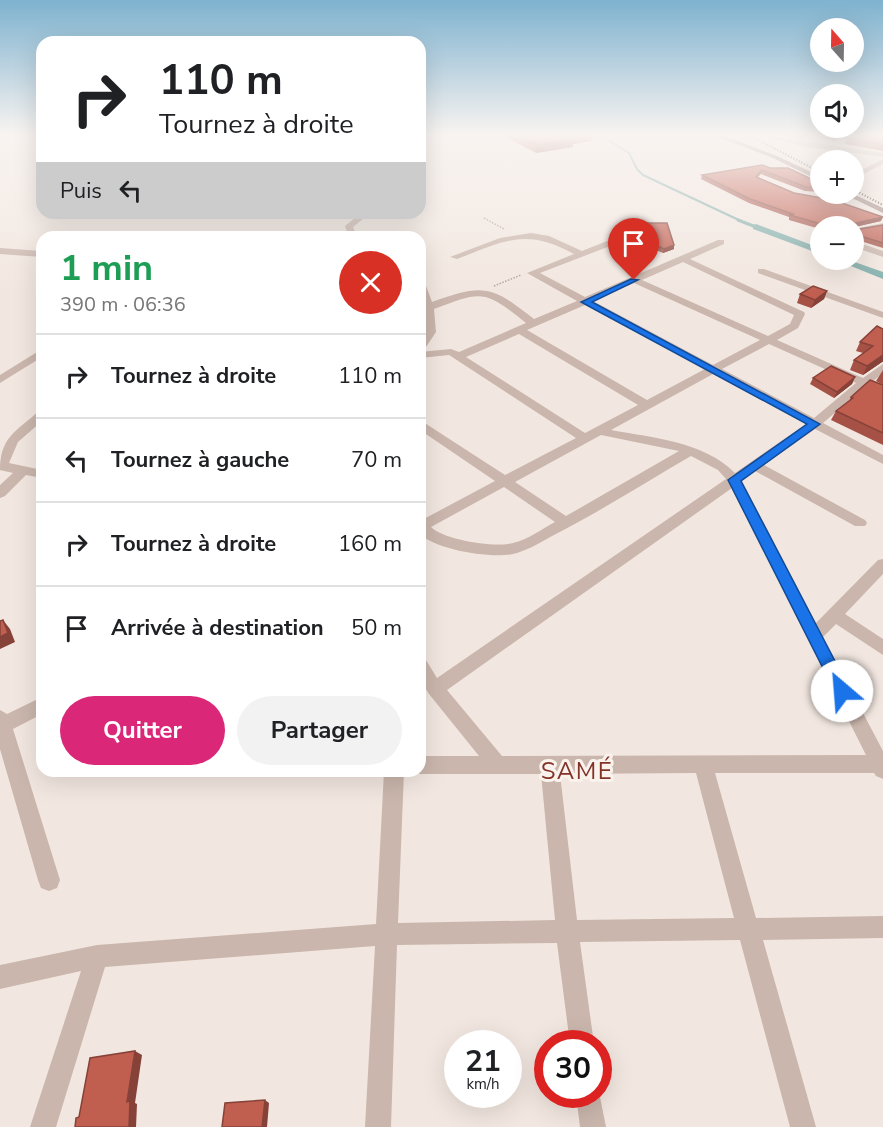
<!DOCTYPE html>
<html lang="fr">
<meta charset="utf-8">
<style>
:root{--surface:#fff;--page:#f2f2f2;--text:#202124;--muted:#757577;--line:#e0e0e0;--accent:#db2777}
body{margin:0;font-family:"Nunito Sans",sans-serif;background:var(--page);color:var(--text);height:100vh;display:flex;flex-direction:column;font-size:22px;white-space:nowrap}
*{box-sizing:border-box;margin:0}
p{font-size:20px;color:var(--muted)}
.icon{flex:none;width:33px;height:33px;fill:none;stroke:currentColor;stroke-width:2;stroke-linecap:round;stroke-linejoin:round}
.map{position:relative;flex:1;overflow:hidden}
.panel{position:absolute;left:36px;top:231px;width:390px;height:546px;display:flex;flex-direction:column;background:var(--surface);border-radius:18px;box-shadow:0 6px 24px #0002}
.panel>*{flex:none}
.banner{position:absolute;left:36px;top:36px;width:390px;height:183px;border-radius:18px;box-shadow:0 6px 24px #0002;background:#fff;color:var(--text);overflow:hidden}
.needle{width:39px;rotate:340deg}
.fabs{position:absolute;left:810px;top:18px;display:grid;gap:12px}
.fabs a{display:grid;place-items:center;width:54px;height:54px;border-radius:50%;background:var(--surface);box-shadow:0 6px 24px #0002;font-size:30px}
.speed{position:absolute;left:444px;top:1030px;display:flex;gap:12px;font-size:30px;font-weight:700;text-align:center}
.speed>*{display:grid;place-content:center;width:78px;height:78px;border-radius:50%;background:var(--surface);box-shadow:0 6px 24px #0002;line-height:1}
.speed small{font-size:15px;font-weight:400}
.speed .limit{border:9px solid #d22;background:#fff;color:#111}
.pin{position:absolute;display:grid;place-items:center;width:51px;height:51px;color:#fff;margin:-62px -26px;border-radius:50% 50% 50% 0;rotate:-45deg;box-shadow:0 0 6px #0007}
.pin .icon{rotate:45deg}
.me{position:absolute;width:66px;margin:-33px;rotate:333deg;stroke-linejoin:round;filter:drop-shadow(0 0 4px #0008)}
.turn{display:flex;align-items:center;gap:21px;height:126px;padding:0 24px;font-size:27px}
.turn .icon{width:78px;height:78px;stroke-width:2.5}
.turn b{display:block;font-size:42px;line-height:51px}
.then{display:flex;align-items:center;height:57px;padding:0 24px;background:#0003;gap:12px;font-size:22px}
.round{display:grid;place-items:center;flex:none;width:63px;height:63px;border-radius:32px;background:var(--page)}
.summary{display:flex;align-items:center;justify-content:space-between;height:102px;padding:0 24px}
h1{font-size:36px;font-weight:700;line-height:45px;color:#1e9e55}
.action{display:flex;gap:12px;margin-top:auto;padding:12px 24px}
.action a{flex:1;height:69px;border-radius:36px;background:var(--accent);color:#fff;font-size:24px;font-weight:700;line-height:69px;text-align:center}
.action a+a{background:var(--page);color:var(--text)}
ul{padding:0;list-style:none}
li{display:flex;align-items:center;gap:18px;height:84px;padding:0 24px;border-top:2px solid var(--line)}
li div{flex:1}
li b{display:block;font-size:22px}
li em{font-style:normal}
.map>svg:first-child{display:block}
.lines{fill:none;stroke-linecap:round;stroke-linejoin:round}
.stream-far1{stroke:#80aeaa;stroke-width:2}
.stream{stroke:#80aeaa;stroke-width:3}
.canal{fill:#80aeaa;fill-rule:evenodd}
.path{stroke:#b6a096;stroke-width:1.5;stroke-dasharray:1.5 1.5;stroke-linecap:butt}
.minor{fill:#cab6ac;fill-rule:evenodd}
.secondary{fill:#9e857e;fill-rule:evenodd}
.rail{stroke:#382d2b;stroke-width:2;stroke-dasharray:1 2;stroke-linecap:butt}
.wall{fill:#a55145}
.shaded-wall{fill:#864238}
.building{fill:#c05e50;stroke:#864238;stroke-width:1.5}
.route{fill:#1a73e8;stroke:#114b97;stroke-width:1.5}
.labels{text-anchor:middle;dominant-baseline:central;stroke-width:6;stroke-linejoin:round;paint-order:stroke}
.near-quarter-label{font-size:24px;letter-spacing:1.5px;fill:#843228;stroke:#faf2ed}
</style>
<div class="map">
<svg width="883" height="1127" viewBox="0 0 883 1127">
<rect width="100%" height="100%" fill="#f2e7e0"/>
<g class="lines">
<path class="stream-far1" d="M600,135L629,153L637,169L643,175L741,221"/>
<path class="stream" d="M738,220L756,227"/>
<path class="canal" d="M756,224L820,248V254L753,229V225Z
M836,260H849L883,272V279Z"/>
<path class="path" d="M484,218L504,229
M494,286L521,275"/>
<path class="minor" d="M762,135L883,153V157L805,147Z
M883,159V164L854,179V174Z
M854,195L858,197L857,199L835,202L808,198C813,195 843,196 854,195Z
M361,213H370L353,227L355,232L364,237L348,235L345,226Z
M883,223V227L854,233V229Z
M531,233L549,236L582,251L617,237H623V241L540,273L585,297L718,240H724V244L690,259L804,312L805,314L798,328L777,340L863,378L883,364V373L872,382L883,387V394L865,387L823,423L883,455V464L815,429L764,465L865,520L867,523L865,526H855L755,471L742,481L816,623L878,560L883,559V574L845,614L883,639V655L836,624L823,637L883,751V779L876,776L874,773H715L756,918L883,916V938L763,940L816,1127H790L740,940L580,942L594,1044H570L557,943L397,945L391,1127H365L375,946L105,967L56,1127H30L81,971L0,989V965L97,945L376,924L384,771H404L398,923L555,920L541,774H420L413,771H420V756H479L429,694L420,680V658L426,660L437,678L726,479L718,470L691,456C646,482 601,511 554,535C543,541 530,549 517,553C495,560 436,550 420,534V521L495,481L420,430V420L505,475L576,438L449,355L420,358V352L451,349L459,352L526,323C485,290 483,290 434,309L436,332L424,350L420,351V340L426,332L420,280L425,283L432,302C484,283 492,286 534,319L577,301L527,273L574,254C526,227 504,241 457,259L450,257L500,238ZM683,262L794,315L790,324L768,336L642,280ZM634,283L760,340L713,365L593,301ZM585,305L705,369L647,400L527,330ZM519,334L638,405L585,433L466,357ZM769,344L856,383L814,418L722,369ZM713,374L806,424L735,473C703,441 653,438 611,430ZM601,435L679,451L566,516L515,482ZM504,487L555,522C542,529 527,540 513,543C495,548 444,540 431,527ZM732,488L866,755L502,756L447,690ZM696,773L734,918L577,920L560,774Z
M854,241L883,251V257L854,247Z
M0,248L42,251V257L0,254Z
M758,269H764L883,312V318L758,273Z
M42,349V357L0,383V375Z
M42,411V421L18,442L9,463L42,470V478L26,475L5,496L0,498V485L13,473L0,470C0,438 15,432 38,412Z
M42,697V714L13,729L60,880L57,888L49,891L41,888L38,880L0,749V710L7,714Z
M598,1087L606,1127H580L576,1095H598Z"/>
<path class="secondary" d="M712,135H722L777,156L820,176V181L773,158Z
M844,194H853L883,208V213Z"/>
<path class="rail" d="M748,135L820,172
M854,190L883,205"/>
</g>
<path class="wall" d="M502,135H592L591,141L573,144V147L536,153Z
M783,135H808L799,139Z
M812,135H850L833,141Z
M883,135V151L845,144L847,138Z
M770,168L820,183V192L805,191L761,174L758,177L794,193L881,221L855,227L854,230L883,225V248L854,239V226H820V229L789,220V217L749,203L701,179L702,175Z
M645,223L674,245V249L663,253L656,250L644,226Z
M827,291L824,299L811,308L797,303L800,294Z
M883,329V362H882L863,375L850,370L854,360L863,353L856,351L860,342Z
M883,370V385L876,381Z
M855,377L852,384L834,398L810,384L813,378Z
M883,385V445L831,420L836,411L849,401L851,397Z"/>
<path class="shaded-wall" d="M580,135H592L591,141L573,144V147L536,153L537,145Z
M801,135H808L799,139Z
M835,135H850L833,141Z
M883,217L881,221L854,227L855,223Z
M674,245V249L663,253L664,249Z
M827,291L824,299L811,308L815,300Z
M883,355V360L882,362L863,375L867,366Z
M855,377L852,384L834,398L837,392Z
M3,620L10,629L15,642L0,649V637Z
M135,1051L142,1055L135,1103L137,1104L136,1127H129L127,1102Z
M265,1100L269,1103L267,1127H262Z"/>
<path class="building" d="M517,135H580L570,137L574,139L537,145Z
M853,135H883V145L847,138Z
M762,165L770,168H788L820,183V188L806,187L762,170L756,177L794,193L833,200L883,217L855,223L854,230L883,225V243L854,234V226H828L790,215L793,214L750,199L702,175Z
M645,223H667L674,245L664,249L657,246Z
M813,286L827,291L815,300L800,294Z
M877,326L883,329V355L867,366L854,360L873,346L860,342Z
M831,366L855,377L837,392L813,378Z
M870,380L883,385V433L836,411L853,398L851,397Z
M3,620L8,633L0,637V621Z
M135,1051L127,1102L130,1101L129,1127H75L76,1118L79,1117L90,1058Z
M265,1100L262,1127H222L225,1103Z"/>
<linearGradient id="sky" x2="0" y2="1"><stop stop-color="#7eb2cf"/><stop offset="0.46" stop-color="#f9f4f1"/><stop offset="1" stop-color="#f9f4f1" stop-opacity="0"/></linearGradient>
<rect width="883" height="293" fill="url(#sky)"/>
<path class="route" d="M631,279L638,280L592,302L820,424L741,481L848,686L850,691L848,696L842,698L837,696L728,480L807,424L581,302Z"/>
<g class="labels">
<g class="near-quarter-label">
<text x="577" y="771">SAMÉ</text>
</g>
</g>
</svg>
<div class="fabs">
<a><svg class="needle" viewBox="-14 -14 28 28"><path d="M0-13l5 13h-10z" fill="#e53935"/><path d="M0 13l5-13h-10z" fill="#757577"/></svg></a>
<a><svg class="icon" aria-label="sound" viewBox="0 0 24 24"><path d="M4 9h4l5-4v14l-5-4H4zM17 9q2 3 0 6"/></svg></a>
<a>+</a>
<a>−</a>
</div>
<div class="speed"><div>21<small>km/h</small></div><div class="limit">30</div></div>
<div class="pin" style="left:634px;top:280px;background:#d93025"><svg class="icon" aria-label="arrive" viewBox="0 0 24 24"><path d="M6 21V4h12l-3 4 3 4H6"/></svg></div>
<svg class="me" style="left:842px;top:691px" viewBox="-20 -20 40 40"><circle r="19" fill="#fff"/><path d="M0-13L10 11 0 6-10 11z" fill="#1a73e8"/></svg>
<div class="banner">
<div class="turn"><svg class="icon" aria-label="right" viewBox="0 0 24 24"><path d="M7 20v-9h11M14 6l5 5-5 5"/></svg><div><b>110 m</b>Tournez à droite</div></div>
<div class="then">Puis<svg class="icon" aria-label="left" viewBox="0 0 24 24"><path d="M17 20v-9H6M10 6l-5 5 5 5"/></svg></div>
</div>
<section class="panel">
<div class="summary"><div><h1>1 min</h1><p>390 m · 06:36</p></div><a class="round" style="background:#d93025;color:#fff"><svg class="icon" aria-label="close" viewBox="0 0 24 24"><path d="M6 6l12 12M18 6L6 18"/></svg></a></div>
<ul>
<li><svg class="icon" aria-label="right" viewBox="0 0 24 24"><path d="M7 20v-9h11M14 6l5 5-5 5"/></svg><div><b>Tournez à droite</b></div><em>110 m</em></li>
<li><svg class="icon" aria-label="left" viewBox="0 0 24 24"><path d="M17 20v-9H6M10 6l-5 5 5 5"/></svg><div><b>Tournez à gauche</b></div><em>70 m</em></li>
<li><svg class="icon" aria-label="right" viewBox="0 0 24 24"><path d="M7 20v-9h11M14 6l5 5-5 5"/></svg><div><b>Tournez à droite</b></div><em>160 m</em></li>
<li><svg class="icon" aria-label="arrive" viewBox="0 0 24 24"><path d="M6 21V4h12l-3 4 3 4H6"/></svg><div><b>Arrivée à destination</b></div><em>50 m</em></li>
</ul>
<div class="action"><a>Quitter</a><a>Partager</a></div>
</section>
</div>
